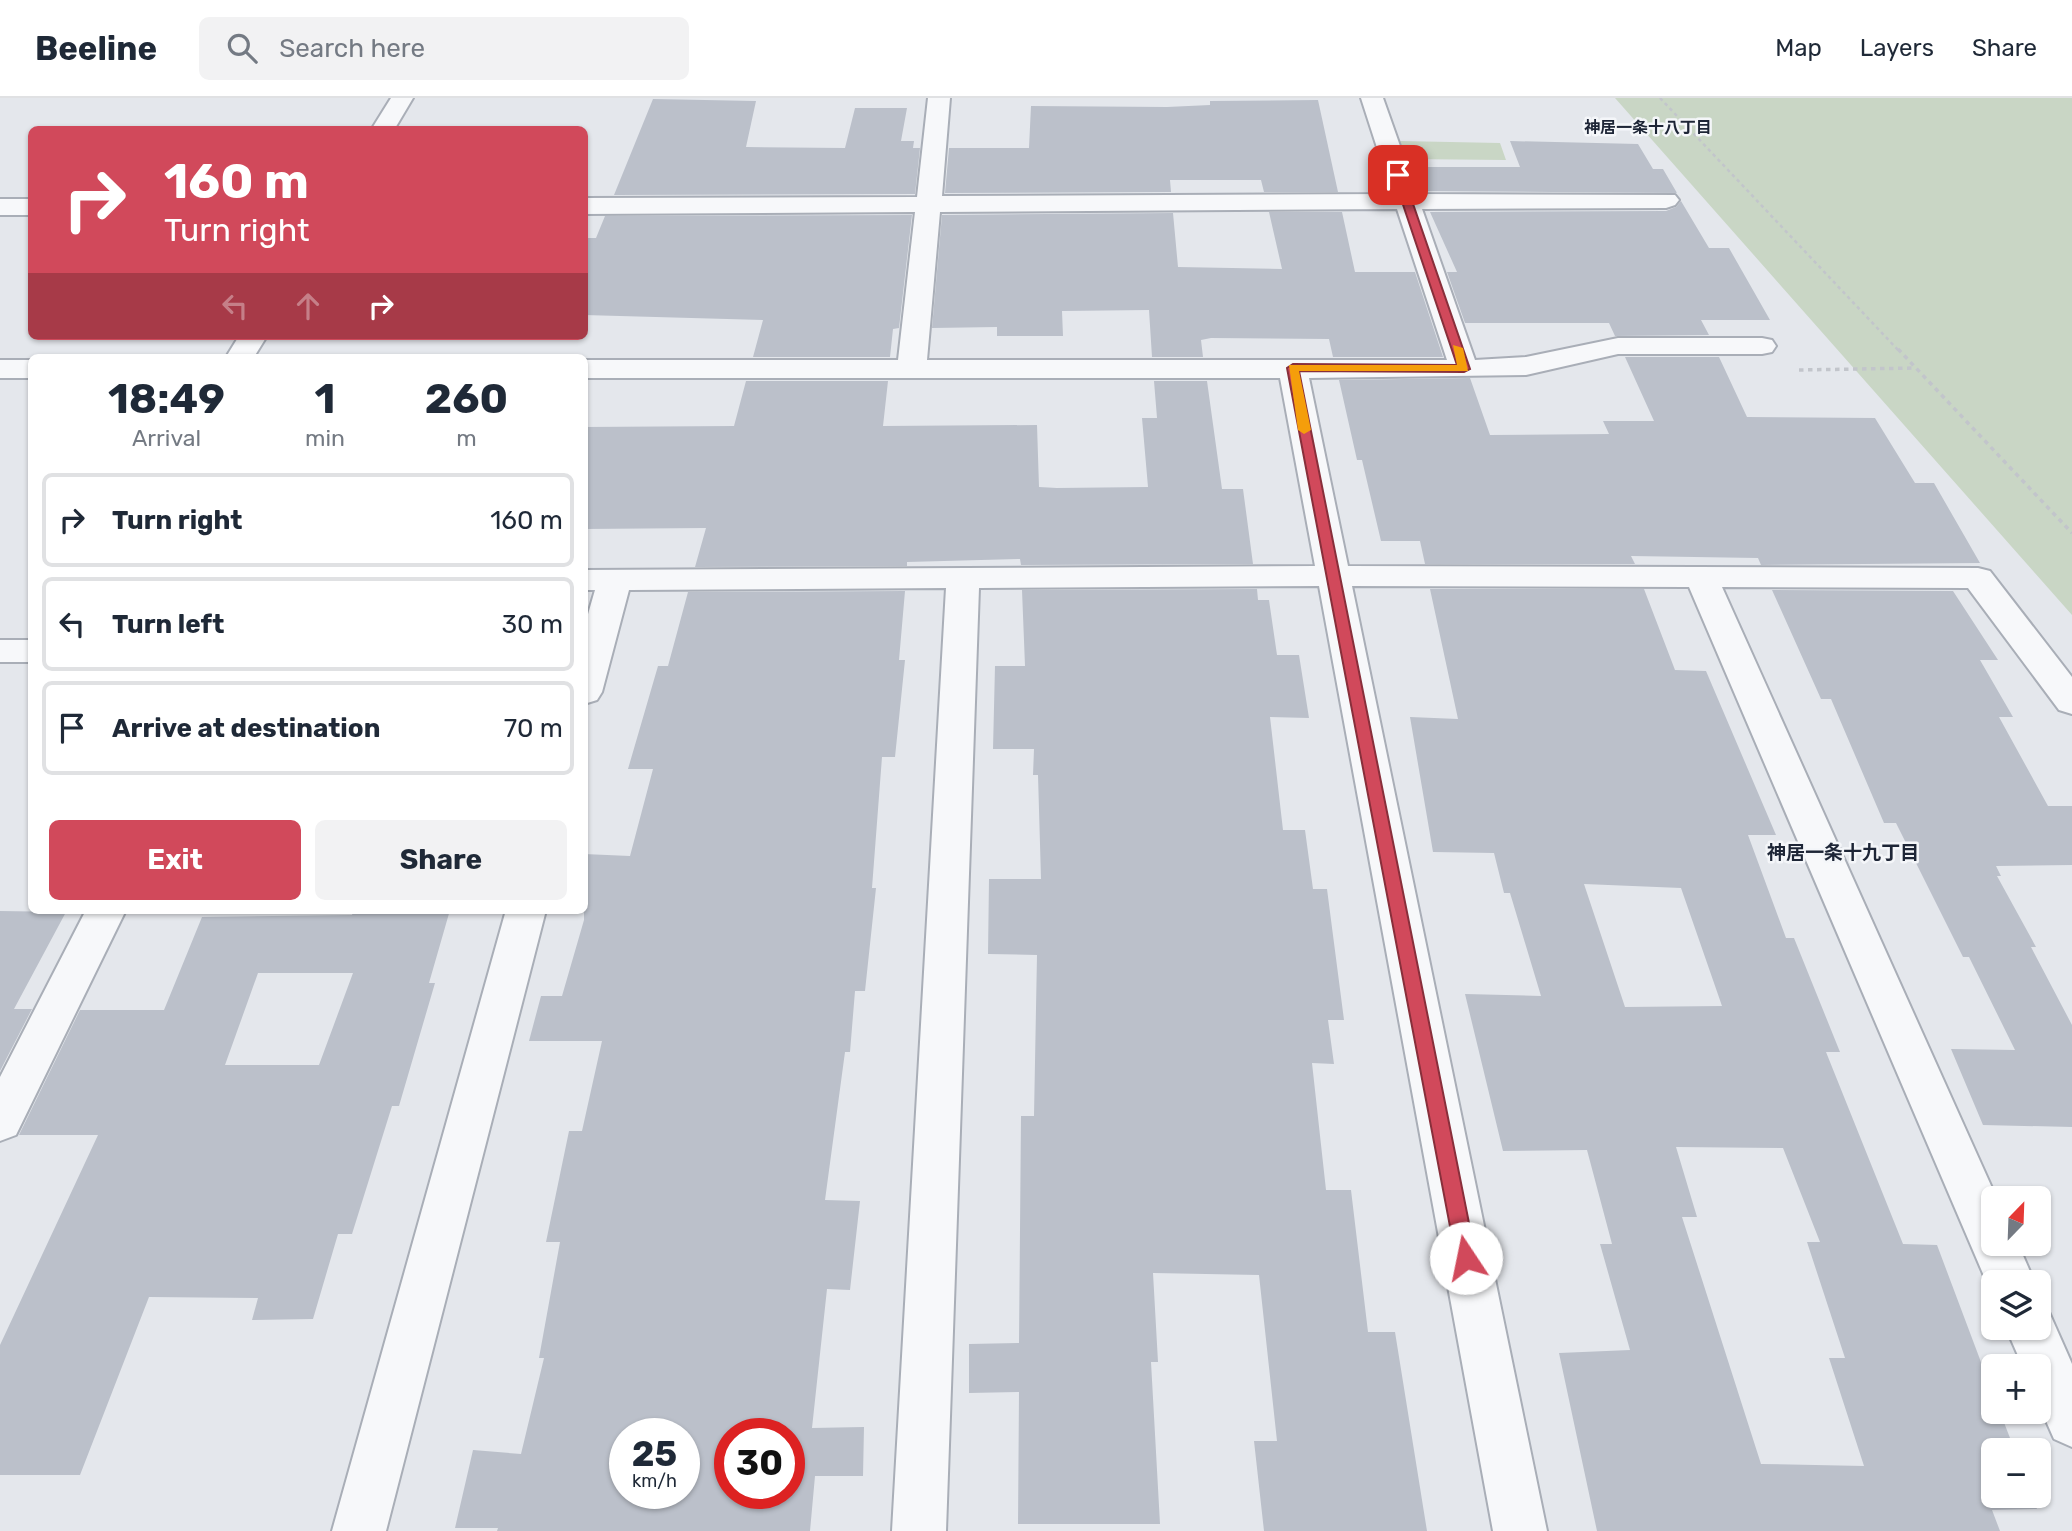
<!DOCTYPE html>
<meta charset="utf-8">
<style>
:root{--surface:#fff;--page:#f2f2f3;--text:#1f2937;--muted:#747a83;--line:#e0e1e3;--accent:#d1495b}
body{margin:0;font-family:Rubik,"Noto Sans JP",sans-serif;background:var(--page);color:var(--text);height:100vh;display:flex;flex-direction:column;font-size:26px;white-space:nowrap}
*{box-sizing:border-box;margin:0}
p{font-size:23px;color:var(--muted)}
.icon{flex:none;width:38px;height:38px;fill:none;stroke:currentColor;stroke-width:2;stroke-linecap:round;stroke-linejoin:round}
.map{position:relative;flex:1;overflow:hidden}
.sheet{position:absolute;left:28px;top:256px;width:560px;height:560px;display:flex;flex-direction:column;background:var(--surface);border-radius:10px;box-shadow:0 2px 5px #0004}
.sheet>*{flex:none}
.guide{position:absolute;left:28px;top:28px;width:560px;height:214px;border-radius:10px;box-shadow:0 2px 5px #0004;background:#d1495b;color:#fff;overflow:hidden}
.needle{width:46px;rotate:23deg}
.controls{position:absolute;left:1981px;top:1088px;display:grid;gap:14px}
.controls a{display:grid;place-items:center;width:70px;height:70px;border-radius:10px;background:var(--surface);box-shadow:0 2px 5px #0004;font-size:35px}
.speed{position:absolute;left:609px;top:1320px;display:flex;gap:14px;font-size:35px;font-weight:700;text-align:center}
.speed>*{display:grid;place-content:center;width:91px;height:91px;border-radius:50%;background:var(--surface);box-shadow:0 2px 5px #0004;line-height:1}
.speed small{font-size:18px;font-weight:400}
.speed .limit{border:10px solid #d22;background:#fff;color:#111}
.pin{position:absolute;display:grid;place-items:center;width:60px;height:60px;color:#fff;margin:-30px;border-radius:14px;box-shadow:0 4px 10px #0006}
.me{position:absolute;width:77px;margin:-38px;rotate:349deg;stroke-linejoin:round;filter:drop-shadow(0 0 5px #0008)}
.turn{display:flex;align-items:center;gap:24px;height:147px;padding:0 21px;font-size:32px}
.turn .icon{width:91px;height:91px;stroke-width:2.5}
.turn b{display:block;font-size:49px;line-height:60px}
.lanes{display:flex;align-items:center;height:66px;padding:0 21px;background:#0003;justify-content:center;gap:35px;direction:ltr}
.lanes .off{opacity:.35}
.eta{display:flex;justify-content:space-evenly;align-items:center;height:119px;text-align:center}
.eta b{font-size:42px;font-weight:700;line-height:49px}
.cta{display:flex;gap:14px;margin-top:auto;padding:14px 21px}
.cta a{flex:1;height:80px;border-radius:10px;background:var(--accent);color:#fff;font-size:28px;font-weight:700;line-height:80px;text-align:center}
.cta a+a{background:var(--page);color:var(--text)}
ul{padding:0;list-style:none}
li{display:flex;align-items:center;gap:21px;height:94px;margin:0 14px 10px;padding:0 7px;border:4px solid var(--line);border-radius:10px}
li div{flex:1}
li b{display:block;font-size:26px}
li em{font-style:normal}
header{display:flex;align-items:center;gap:42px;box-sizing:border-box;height:98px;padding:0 35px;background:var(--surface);border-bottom:2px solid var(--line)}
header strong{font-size:33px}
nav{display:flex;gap:38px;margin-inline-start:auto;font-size:24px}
.search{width:490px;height:63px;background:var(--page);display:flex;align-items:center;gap:18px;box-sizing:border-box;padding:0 24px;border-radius:10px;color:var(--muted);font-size:26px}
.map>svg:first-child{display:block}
.green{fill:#c9d6c5}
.building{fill:#bbc0ca;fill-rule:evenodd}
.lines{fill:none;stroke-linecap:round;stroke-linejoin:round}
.street-casing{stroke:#a9aeb7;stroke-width:4}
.path-far1{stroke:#c2c5cb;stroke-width:2.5;stroke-dasharray:3.5 3.5;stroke-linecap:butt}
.path{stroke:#c2c5cb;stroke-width:3.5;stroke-dasharray:4.5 4.5;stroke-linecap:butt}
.street{fill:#f7f8fa;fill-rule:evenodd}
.route{fill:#d1495b;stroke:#882f3b;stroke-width:2}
.slow{fill:#f59e0b}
.labels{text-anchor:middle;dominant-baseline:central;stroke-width:5;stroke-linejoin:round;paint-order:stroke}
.far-neighbourhood-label{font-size:16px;font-weight:bold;fill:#1d2536;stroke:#f4f6f9}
.neighbourhood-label{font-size:19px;font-weight:bold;fill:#1d2536;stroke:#f4f6f9}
</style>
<header>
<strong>Beeline</strong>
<div class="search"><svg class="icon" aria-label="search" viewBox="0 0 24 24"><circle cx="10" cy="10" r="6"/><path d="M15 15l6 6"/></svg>Search here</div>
<nav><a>Map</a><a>Layers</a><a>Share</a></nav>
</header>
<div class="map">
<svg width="2072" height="1433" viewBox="0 0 2072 1433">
<rect width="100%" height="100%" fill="#e4e7ec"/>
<path class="green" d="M1615,0H2072V517Z
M1400,43L1500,45L1506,62L1406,61Z"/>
<path class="building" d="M653,1L756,3L746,49L845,50L855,10H907L901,43H914L913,50H920L915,96L614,97Z
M1318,2L1338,94H1264L1261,82H1170L1171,94L945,95L949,50H1029L1031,8L1167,9L1210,7V3Z
M1510,43L1638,46L1653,71H1663L1677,95L1421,93L1410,69H1520Z
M1681,103L1709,150H1729L1770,222H1701L1709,237L1615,238L1609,225H1465L1447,174H1457L1430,114L1666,113L1676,109Z
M1269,114H1342L1355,174H1415L1443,259H1333L1329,241L1211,240L1201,242L1203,259H1152L1149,212L1062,213L1063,238H997V229L932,230L942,117L1173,115L1178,169L1282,171Z
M912,117L899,230L893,231L890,259H753L763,222L584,217V140H596L605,118Z
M1625,259H1719L1747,319L1875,320L1915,385H1934L1980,465L1761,467L1758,460L1631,458L1635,466H1425L1420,443H1381L1362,362H1357L1339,282L1470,280L1490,337L1609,336L1603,323H1654Z
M746,283H888L883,328L1037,327L1039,389L1057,390L1148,389L1142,320H1157L1154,283H1207L1222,391H1243L1253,466L1021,467L1020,461L907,464V468L695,469L706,430L584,431V329L734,328Z
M1257,491L1258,502H1269L1277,557H1299L1309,620L1270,619L1283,732H1305L1313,791H1327L1344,922H1328L1334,966L1312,965L1326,1092H1351L1368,1234H1395L1427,1433H1264L1254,1343H1277L1259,1177L1153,1175L1158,1264H1151L1160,1426H1018L1019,1294L969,1295V1246L1019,1245L1021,1018H1034L1037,857L988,856L989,781H1041L1038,677H1033L1034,651H993L995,568H1025L1022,492Z
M1430,491H1644L1675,572L1706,573L1776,737H1748L1786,840H1794L1840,954H1826L1903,1146L1937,1147L1993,1296V1314H2000L2015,1353H1993V1398H2032L2037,1411L1992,1412L2000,1433H1597L1559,1255L1630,1252L1600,1146H1612L1587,1052L1503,1053L1465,896L1541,898L1510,795H1504L1494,755L1433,754L1410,619L1458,621ZM1584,786L1681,790L1722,908L1625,909ZM1676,1049L1783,1050L1820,1144H1807L1845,1260H1829L1864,1368L1761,1366L1682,1119H1697Z
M1772,492L1953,493L1998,562H1980L2013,619H1999L2048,708H2072V767L1996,768L2001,778H1997L2036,849H2031L2072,927V1029L1983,1027L1951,951L2015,952L1969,859H1963L1896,725H1884L1831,601H1821Z
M905,493L899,562H905L895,659H882L872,790H876L865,893H855L850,954H845L825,1102L860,1103L850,1192L827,1191L812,1330L864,1329L863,1378H815L810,1433H497L498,1430H455L473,1352L521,1356L544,1260H539L560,1144H546L569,1033H582L602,943H529L541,898H562L584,822V756L630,758L653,671H628L658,568H668L688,494ZM625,1335H684V1395H625ZM730,1335H789V1395H730Z
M354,812H450L429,885H435L399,1008H392L352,1136H338L313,1221L252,1222L258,1200L149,1199L80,1377H0V1247L98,1037H19L80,912H164L202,819L352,817ZM258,875H353L319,967H225Z
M0,813L66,814L14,911H32L0,973Z"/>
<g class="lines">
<g class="street-casing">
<path id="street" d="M391,0H413L394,32H371Z
M928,0H950L942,98L1392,96L1361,0H1383L1417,96L1675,97L1679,102L1675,107L1666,110L1422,111L1475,262L1526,259L1618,240H1762L1772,242L1776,248L1772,254L1762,256H1618L1526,277L1309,280L1348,468L1978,470L1990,473L2072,579V616L2059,612L1968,490L1722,489L1997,1101H1993V1146H2018L2035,1185H1993V1199L1689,489L1352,488L1547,1433H1493L1319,488L979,490L946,1433H892L946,490L629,492L602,594L597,602L584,606V530L595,492H584V472L1315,468L1280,280H584V262H898L915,114L584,116V100L917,99ZM1397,111L1447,262H927L940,114Z
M0,101H32V117H0Z
M239,238H267L254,259H226Z
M0,262H32V280H0Z
M0,542H32V564H0Z
M86,812H126L16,1037L0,1043V979Z
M506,812H546L386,1433H332Z
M2039,1210L2049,1214L2072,1266V1349L2054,1341L2039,1307V1269H2023L2006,1230H2039Z"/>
</g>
<path class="path-far1" d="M1660,0L1899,253"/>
<path class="path" d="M1898,251L2072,435
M1799,272L1916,270"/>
<use href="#street" class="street"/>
</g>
<path class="route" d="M1398,74L1403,77L1470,271L1464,274L1299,273L1476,1160L1473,1166L1466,1169L1459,1166L1456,1160L1287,270L1293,266L1457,267L1393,77Z"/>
<path class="slow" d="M1453,247L1463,250L1468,273H1299L1311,332L1304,336L1298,332L1289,267H1457Z"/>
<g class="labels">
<g class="far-neighbourhood-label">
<text x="1648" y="29">神居一条十八丁目</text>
</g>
<g class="neighbourhood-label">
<text x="1843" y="754">神居一条十九丁目</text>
</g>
</g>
</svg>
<div class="controls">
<a><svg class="needle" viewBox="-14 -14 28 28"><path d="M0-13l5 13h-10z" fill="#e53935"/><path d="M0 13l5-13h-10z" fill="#747a83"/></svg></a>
<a><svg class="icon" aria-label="layers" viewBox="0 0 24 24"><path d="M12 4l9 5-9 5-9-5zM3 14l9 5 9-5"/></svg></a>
<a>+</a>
<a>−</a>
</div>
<div class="speed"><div>25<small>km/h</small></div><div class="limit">30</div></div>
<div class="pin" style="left:1398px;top:77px;background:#d93025"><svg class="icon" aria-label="arrive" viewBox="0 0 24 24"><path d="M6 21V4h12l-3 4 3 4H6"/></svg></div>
<svg class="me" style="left:1466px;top:1160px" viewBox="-20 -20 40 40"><circle r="19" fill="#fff"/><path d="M0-13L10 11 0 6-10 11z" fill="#d1495b"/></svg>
<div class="guide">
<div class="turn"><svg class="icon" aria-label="right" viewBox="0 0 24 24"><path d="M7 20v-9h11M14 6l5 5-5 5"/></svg><div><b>160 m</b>Turn right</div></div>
<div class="lanes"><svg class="icon off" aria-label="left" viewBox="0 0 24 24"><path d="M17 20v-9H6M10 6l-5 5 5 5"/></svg><svg class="icon off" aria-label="ahead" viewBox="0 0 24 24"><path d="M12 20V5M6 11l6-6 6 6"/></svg><svg class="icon" aria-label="right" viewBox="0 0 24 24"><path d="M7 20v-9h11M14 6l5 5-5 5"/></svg></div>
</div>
<section class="sheet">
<div class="eta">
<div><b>18:49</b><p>Arrival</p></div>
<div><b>1</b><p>min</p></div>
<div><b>260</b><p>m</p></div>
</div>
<ul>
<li><svg class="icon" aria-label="right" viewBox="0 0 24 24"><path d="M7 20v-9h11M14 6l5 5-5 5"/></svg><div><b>Turn right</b></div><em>160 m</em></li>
<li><svg class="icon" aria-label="left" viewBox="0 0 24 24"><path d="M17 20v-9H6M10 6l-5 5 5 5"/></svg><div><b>Turn left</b></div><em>30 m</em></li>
<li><svg class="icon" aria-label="arrive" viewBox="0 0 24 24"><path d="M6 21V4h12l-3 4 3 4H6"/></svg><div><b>Arrive at destination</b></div><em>70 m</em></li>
</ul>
<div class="cta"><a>Exit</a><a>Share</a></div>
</section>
</div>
